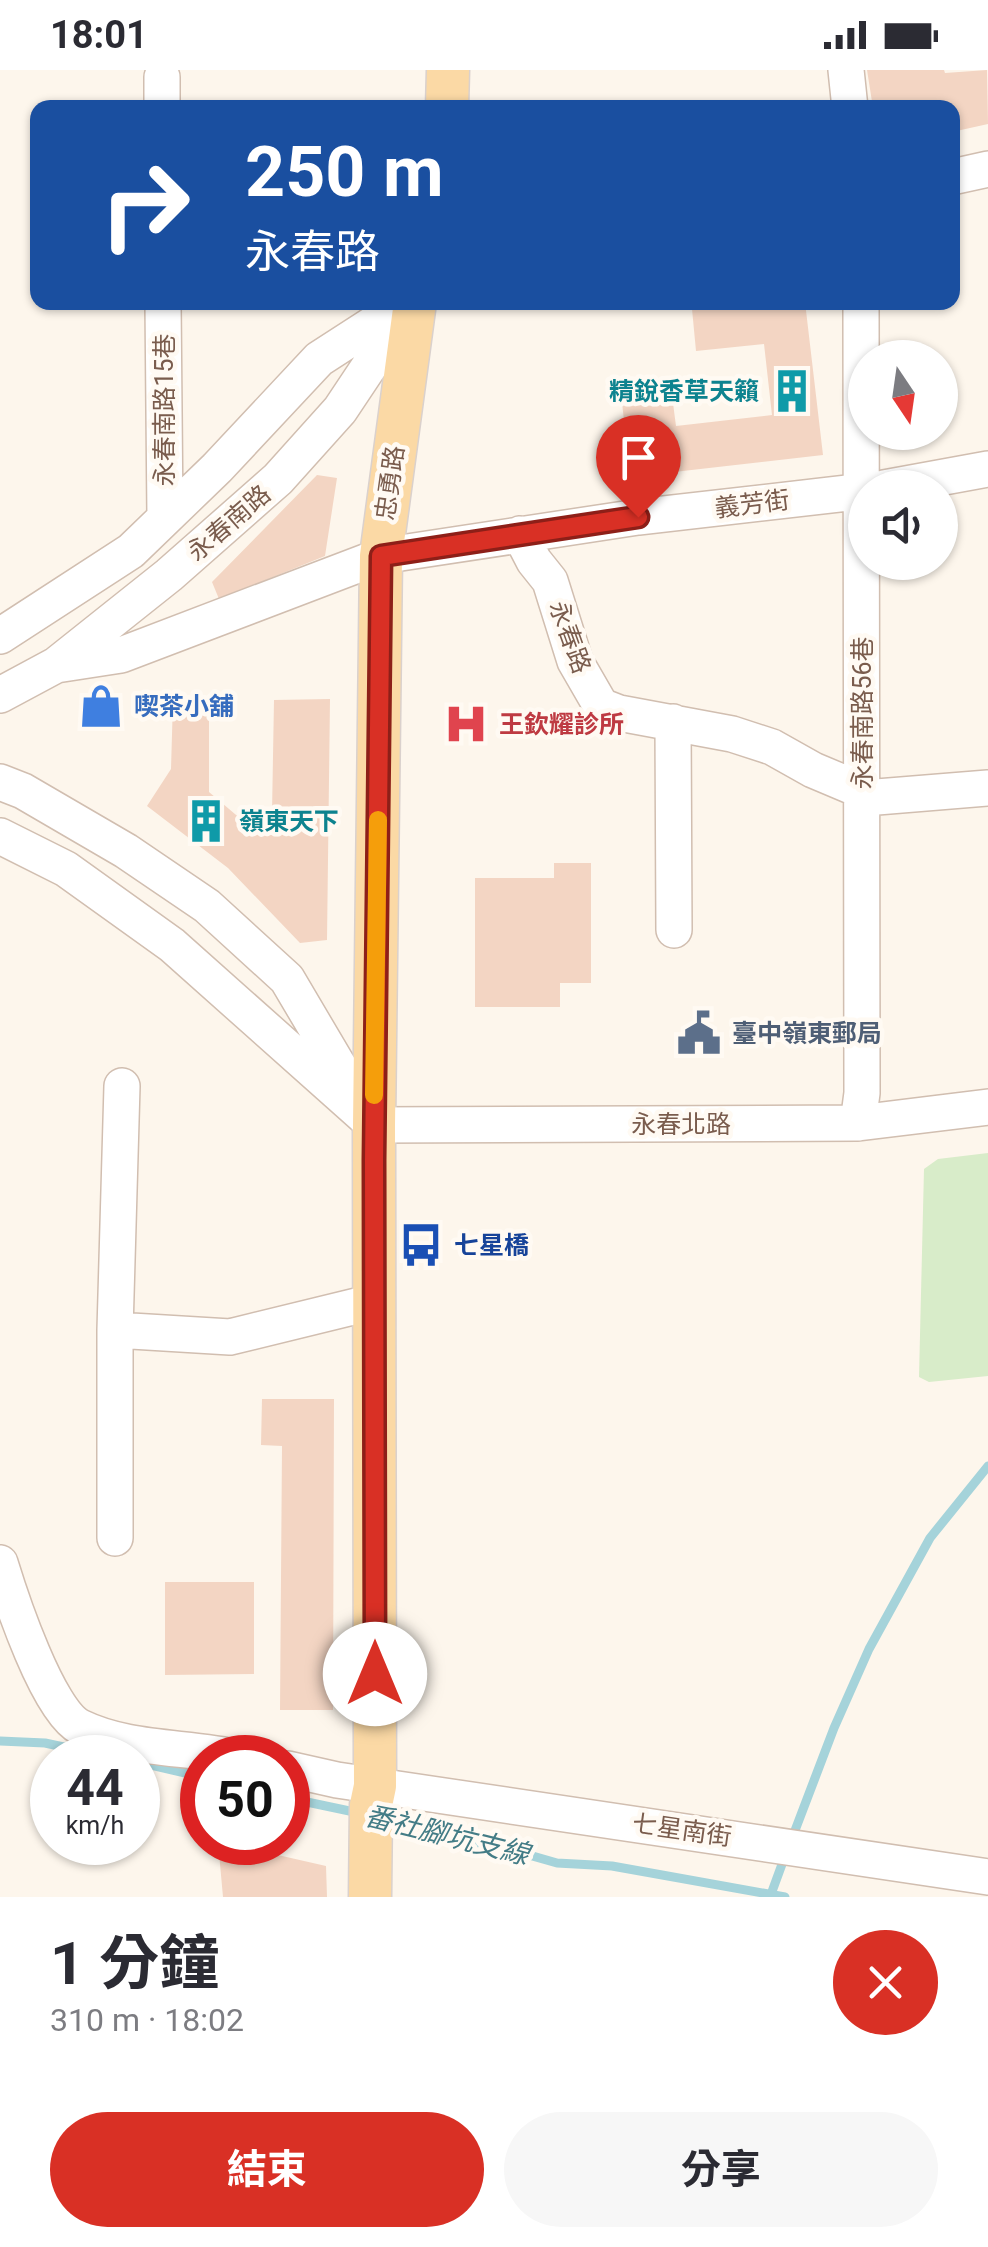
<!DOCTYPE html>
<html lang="zh-TW">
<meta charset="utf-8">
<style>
:root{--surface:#fff;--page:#f7f7f7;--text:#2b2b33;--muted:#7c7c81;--accent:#d93025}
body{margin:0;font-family:Roboto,"Noto Sans TC",sans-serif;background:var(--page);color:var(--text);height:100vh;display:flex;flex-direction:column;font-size:38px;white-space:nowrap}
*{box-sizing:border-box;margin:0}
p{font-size:32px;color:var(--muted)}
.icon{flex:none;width:55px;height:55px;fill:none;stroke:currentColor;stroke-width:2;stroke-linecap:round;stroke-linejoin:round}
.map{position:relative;height:1827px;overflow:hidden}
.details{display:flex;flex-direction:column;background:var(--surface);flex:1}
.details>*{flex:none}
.banner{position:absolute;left:30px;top:30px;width:930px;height:210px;border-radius:20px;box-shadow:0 2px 8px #0004;background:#1a4fa0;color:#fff;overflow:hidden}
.needle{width:65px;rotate:167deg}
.tools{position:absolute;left:848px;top:270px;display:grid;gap:20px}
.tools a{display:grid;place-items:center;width:110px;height:110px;border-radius:50%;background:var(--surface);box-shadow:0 2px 8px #0004;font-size:50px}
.speed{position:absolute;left:30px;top:1665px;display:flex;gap:20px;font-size:50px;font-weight:700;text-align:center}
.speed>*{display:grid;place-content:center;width:130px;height:130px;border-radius:50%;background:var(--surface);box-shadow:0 2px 8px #0004;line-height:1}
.speed small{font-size:25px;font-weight:400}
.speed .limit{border:15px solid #d22;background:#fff;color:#111}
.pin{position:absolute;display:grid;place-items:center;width:85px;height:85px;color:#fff;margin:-102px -42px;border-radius:50% 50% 50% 0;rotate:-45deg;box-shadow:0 0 10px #0007}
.pin .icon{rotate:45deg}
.me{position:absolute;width:110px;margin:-55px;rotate:0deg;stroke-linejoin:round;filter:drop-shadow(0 0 8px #0008)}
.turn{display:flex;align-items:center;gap:35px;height:210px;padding:0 50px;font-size:45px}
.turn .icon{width:130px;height:130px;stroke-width:2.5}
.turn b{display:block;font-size:70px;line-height:85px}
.round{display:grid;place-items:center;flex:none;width:105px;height:105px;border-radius:52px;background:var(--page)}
.summary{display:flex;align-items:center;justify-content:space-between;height:170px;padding:0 50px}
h1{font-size:60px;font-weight:700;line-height:75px}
.cta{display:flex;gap:20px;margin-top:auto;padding:20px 50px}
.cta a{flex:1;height:115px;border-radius:60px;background:var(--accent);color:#fff;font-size:40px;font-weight:700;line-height:115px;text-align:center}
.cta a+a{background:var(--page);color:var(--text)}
.status{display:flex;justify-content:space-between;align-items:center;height:70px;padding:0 50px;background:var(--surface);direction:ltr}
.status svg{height:28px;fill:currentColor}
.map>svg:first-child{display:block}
.green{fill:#d8ecc9}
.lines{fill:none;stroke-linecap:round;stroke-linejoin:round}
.stream{stroke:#a5d3da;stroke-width:9}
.building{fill:#f3d5c3}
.minor-casing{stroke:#d1beb0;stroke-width:38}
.major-casing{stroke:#dad1cd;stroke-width:45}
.minor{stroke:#fff;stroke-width:35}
.major{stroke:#fbd9a5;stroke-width:42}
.route-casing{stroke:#8d1f18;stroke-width:25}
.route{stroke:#d93025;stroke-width:18}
.slow{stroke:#f59e0b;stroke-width:18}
.labels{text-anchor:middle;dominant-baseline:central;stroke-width:9;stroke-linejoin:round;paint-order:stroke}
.culture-label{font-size:25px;font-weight:bold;fill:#0d838f;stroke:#fffaf3;text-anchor:end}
.street-label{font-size:25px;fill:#7a5c4d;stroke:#fffaf3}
.shop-label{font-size:25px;font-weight:bold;fill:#366cbe;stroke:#fffaf3;text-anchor:start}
.health-label{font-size:25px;font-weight:bold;fill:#be3a42;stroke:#fffaf3;text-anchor:start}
.service-label{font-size:25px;font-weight:bold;fill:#4e5e75;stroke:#fffaf3;text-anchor:start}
.transit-label{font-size:25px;font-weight:bold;fill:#164399;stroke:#fffaf3;text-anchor:start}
.water-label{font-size:28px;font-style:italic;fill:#437c86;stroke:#fffaf3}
</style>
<div class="status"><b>18:01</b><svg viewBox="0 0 49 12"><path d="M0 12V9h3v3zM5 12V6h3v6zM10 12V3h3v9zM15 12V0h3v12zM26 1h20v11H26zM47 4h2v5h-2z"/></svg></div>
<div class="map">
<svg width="988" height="1827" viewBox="0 0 988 1827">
<rect width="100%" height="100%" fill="#fdf6ec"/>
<path class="green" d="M988,1083V1306L929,1312L919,1307L924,1099L938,1089Z"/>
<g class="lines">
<path class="stream" d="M0,1671L45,1673L115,1688
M138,1692L202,1707
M288,1728L359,1743
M384,1748L447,1760L484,1779L501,1777L557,1793L612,1796L785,1827
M791,1771L834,1658L869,1579L930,1468L988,1396
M770,1827L785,1786"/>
</g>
<path class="building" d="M867,0H944L945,3L987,0L988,54L952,62V38H873Z
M752,232H805L823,385L630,407L621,323L671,318L676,356L772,345L764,274L696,281L692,239Z
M317,405L337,408L325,486L219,529L212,512Z
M330,629L327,870L300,873L228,798L147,736L171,699L173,630L209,631V722L242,750L255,756L266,753L272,743L274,630Z
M554,793H591V913H560V937H475V808H554Z
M262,1329H334L333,1640H280L282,1376L261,1375Z
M165,1512H254V1604L165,1605Z
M218,1772H244L269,1783L326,1796L327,1827H223Z"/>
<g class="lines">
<g class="minor-casing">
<path id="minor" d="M846,0L850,38
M162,7V38
M952,107L988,99
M163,232L165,448
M884,418L988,399
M520,464L534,491L550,511L575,591L601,636L619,643L732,664L772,677L813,700L877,727L988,718
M0,566L131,481L217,398L319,289L401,236
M56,595L121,585L381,486L638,447L865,421
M0,625L56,595L169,505L278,409L340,340L412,232
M673,652L674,860
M0,712L23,721L126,781L207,836L287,909L355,1024
M0,766L66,799L172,875L374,1055L858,1053L988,1037
M858,1053L862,1023L861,232
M115,1260L230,1267L373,1232
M115,1468V1260L122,1016
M0,1493C11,1529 48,1641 80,1657C129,1681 188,1676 239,1688
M288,1699L337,1710L988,1807"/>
</g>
<g class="major-casing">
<path id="major" d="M447,38L448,0
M370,1827L371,1735L375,1716L374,1055L381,486L415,232"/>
</g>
<use href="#minor" class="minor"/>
<use href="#major" class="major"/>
</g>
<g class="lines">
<g class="route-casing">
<path id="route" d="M375,1604L374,1090L381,486L638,447"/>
</g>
<use href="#route" class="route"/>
<path class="slow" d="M374,1025L378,750"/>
</g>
<defs>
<g id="building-bare" transform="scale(3.45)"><path d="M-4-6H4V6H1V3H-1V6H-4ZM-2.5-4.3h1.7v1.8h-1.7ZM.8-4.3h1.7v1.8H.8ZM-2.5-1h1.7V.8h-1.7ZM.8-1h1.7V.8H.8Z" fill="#0f9aa8" stroke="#fffaf3" stroke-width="2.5" paint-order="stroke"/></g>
<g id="shop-bare" transform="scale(3.45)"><path d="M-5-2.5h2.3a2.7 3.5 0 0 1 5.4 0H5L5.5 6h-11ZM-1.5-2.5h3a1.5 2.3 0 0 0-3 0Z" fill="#3f7fe0" stroke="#fffaf3" stroke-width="2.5" paint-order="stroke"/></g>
<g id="hospital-bare" transform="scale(3.45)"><path d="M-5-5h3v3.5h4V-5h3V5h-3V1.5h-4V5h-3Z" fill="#e0444e" stroke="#fffaf3" stroke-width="2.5" paint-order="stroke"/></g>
<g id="civic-bare" transform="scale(3.45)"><path d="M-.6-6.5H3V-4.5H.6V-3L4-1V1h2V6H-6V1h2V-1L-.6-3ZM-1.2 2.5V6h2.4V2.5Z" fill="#5c6f8a" stroke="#fffaf3" stroke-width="2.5" paint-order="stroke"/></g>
<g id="bus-bare" transform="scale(3.45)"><path d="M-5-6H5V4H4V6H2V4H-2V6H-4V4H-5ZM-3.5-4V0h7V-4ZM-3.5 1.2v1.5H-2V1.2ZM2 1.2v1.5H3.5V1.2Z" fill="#1a4fb4" stroke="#fffaf3" stroke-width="2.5" paint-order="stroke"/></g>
</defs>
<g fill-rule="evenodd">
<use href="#building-bare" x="792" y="321"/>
<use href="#shop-bare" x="101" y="636"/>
<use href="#hospital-bare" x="466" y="654"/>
<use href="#building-bare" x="206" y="751"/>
<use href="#civic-bare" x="699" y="963"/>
<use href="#bus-bare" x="421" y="1175"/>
</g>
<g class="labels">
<g class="culture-label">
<text x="759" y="321">精銳香草天籟</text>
<text x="239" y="751" text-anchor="start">嶺東天下</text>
</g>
<g class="street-label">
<text transform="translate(164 340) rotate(-90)">永春南路15巷</text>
<text transform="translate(390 413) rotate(-82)">忠勇路</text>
<text transform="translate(752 434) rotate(-7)">義芳街</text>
<text transform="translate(229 453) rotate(-41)">永春南路</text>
<text transform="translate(570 567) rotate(70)">永春路</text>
<text transform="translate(862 643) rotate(-90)">永春南路56巷</text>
<text x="681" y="1054">永春北路</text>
<text transform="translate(682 1760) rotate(8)">七星南街</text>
</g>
<g class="shop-label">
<text x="134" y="636">喫茶小舖</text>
</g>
<g class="health-label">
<text x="499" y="654">王欽耀診所</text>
</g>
<g class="service-label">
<text x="732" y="963">臺中嶺東郵局</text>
</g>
<g class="transit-label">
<text x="454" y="1175">七星橋</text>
</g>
<g class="water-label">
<text transform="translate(447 1765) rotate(14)">番社腳坑支線</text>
</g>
</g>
</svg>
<div class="tools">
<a><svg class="needle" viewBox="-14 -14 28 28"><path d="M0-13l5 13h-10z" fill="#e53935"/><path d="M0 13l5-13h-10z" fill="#7c7c81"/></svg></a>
<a><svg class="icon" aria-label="sound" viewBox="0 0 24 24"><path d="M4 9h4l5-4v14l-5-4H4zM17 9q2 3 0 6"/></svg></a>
</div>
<div class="speed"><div>44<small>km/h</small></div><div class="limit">50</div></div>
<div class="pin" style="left:638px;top:447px;background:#d93025"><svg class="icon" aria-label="arrive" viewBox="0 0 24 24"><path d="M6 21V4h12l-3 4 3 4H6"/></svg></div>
<svg class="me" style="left:375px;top:1604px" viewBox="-20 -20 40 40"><circle r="19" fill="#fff"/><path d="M0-13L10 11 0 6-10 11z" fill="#d93025"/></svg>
<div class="banner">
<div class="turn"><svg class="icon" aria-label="right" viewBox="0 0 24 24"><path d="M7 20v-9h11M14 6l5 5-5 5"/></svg><div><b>250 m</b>永春路</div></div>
</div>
</div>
<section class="details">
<div class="summary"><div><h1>1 分鐘</h1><p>310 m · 18:02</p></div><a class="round" style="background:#d93025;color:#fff"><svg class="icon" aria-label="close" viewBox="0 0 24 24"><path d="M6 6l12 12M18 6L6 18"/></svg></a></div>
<div class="cta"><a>結束</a><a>分享</a></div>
</section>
